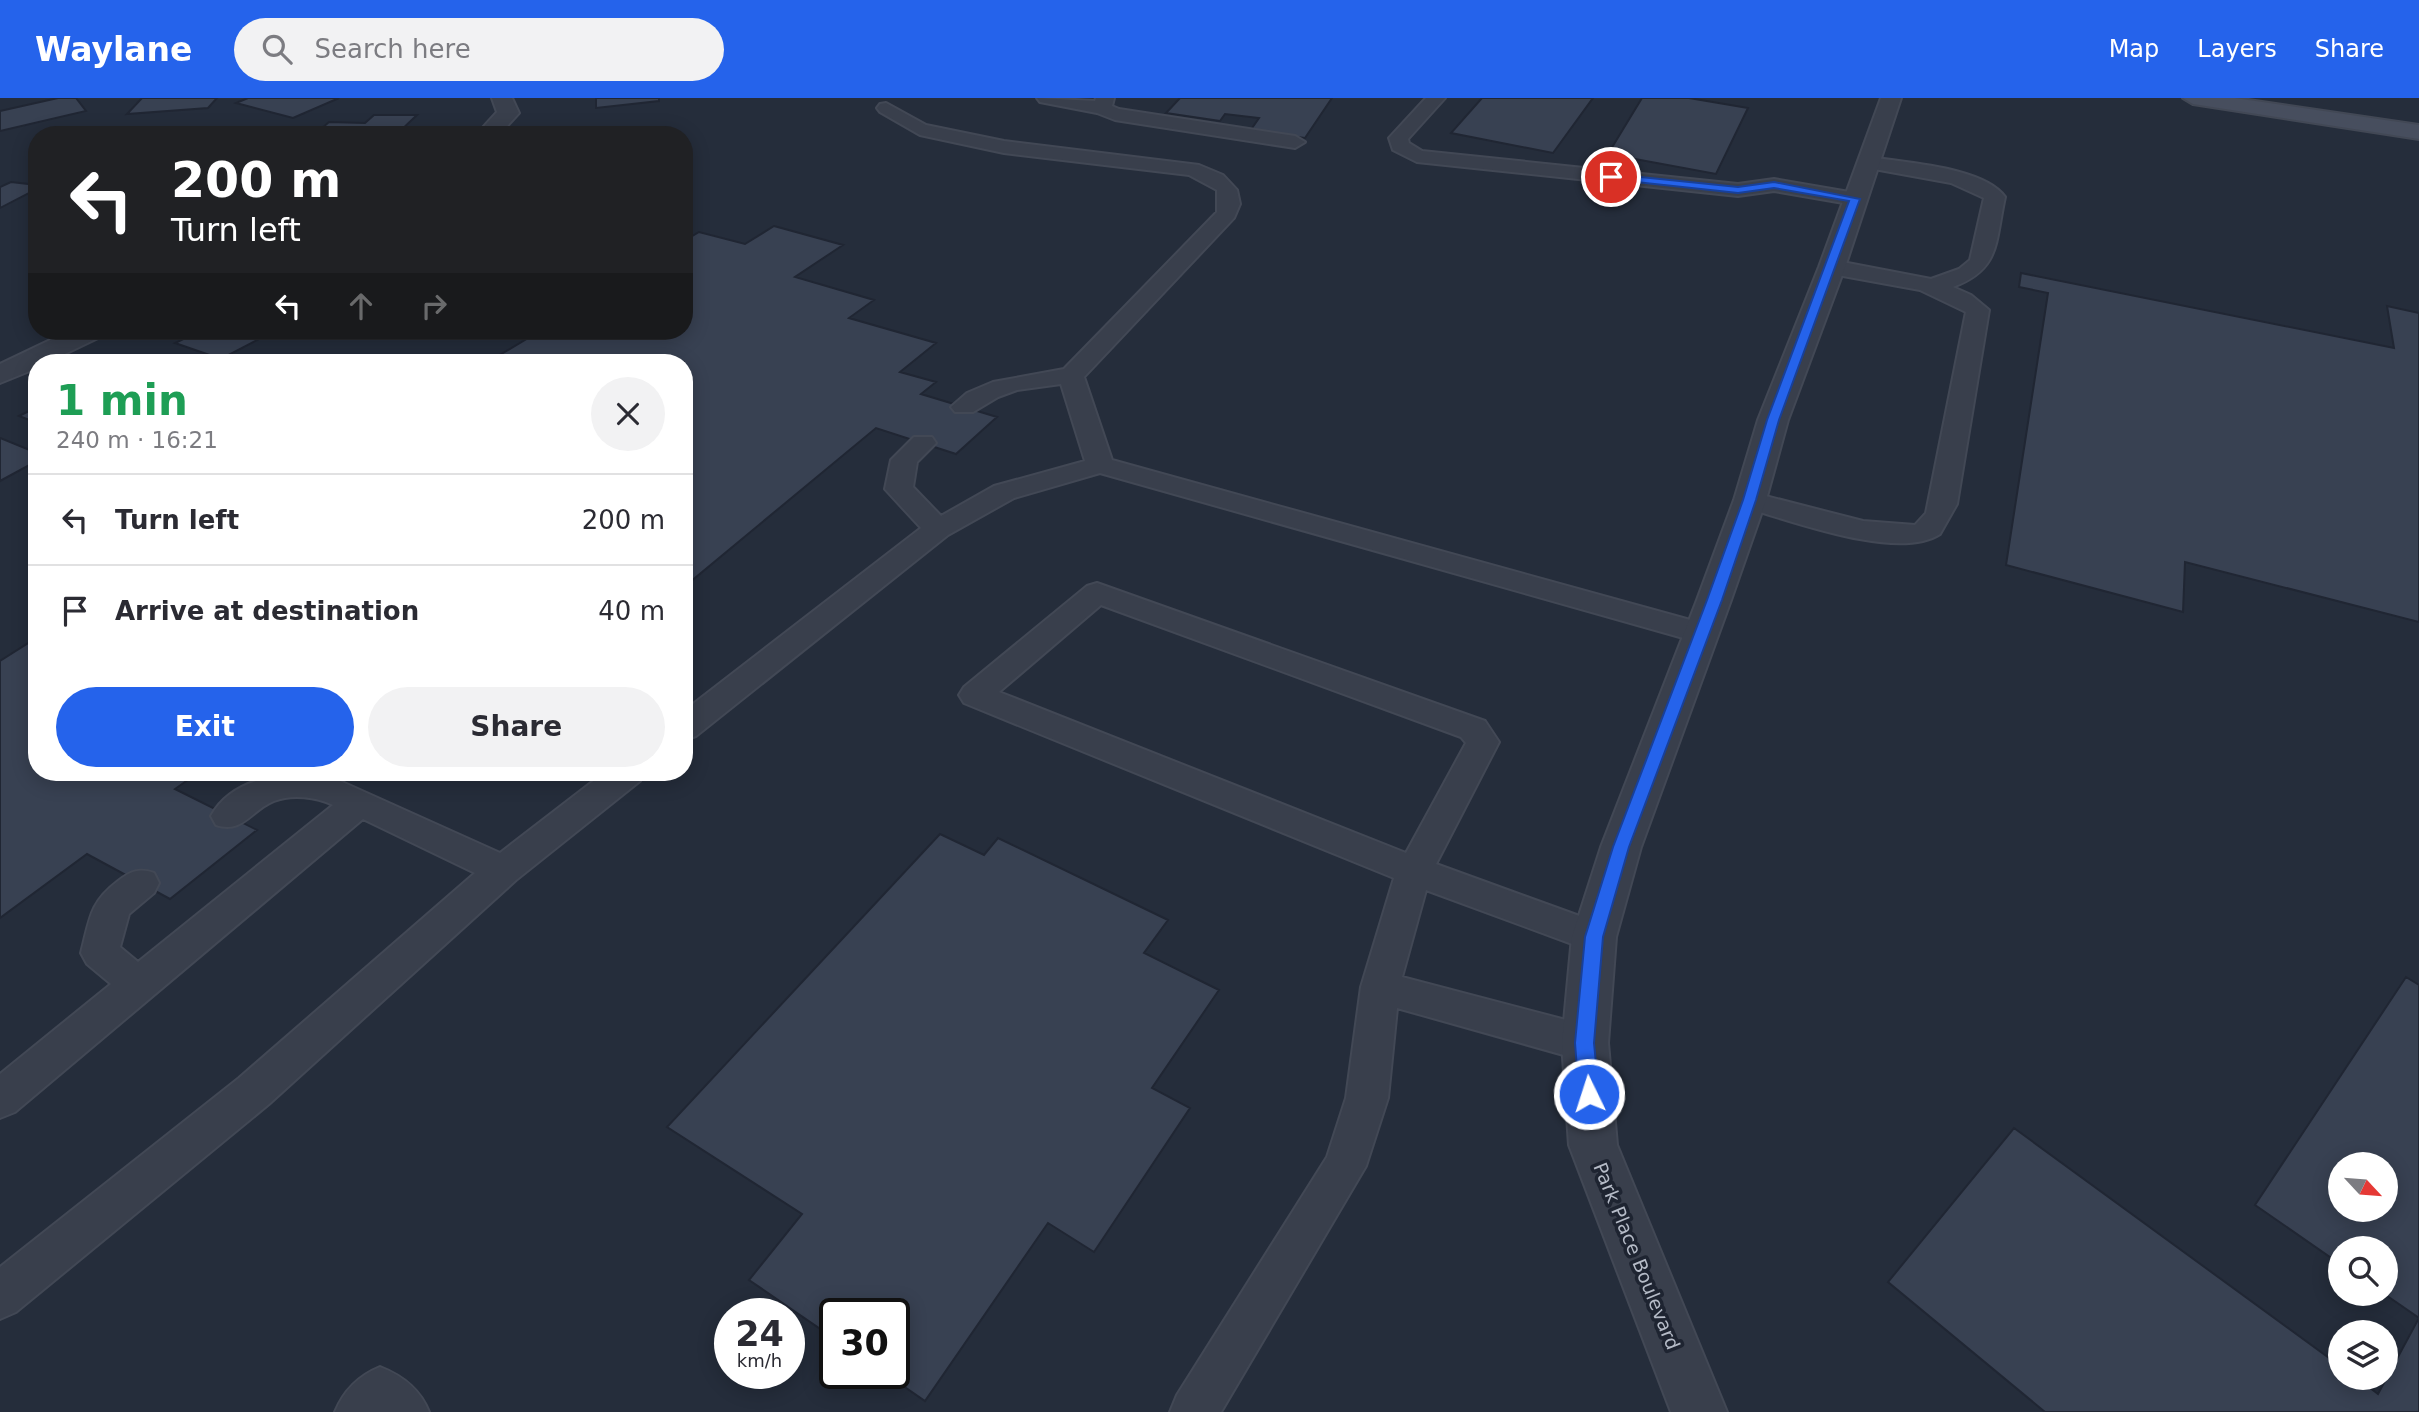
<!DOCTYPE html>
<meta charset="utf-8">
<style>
:root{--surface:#fff;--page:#f2f2f3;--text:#2b2b33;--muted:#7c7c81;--line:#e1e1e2;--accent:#2563eb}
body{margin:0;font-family:"DejaVu Sans",sans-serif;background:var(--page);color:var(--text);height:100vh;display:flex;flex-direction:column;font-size:26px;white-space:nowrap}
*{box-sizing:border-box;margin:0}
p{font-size:23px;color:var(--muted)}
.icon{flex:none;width:38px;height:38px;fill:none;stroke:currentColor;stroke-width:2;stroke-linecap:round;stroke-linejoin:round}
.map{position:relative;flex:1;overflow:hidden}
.panel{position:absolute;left:28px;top:256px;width:665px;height:427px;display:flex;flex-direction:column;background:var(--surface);border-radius:28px;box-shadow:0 4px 18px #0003}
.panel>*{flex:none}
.top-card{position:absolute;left:28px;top:28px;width:665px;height:214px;border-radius:28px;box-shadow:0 4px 18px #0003;background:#202124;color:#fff;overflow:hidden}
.needle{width:46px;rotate:116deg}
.fabs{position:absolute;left:2328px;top:1054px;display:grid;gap:14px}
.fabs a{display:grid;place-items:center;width:70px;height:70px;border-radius:50%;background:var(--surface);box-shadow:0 4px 18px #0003;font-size:35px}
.speed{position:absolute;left:714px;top:1200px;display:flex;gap:14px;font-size:35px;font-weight:700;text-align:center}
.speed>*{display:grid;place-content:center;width:91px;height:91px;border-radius:50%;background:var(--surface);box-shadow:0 4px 18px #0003;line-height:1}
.speed small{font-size:18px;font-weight:400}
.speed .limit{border:4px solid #111;border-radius:10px;background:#fff;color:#111}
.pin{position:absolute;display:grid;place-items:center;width:60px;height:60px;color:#fff;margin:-30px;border:4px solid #fff;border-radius:50%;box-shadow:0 2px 7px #0007}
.me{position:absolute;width:77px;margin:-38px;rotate:356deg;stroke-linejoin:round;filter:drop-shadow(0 0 5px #0008)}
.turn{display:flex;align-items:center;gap:24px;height:147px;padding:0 28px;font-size:32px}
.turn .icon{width:91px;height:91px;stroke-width:2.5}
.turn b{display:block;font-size:49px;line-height:60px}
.lanes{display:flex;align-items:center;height:66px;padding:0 28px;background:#0003;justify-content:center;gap:35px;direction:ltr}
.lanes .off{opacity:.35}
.round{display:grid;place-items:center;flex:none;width:74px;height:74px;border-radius:37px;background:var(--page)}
.overview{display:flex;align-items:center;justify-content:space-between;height:119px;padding:0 28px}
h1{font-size:42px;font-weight:700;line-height:52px;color:#1e9e55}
.primary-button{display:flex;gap:14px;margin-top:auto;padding:14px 28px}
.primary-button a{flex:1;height:80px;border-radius:42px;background:var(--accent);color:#fff;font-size:28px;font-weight:700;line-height:80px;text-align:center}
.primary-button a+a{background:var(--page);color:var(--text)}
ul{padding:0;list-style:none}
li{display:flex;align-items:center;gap:21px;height:91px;padding:0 28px;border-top:2px solid var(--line)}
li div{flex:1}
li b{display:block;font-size:26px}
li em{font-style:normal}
header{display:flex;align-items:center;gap:42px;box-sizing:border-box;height:98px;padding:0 35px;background:var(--accent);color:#fff}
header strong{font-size:33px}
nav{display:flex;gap:38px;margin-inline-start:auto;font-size:24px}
.search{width:490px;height:63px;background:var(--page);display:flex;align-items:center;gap:18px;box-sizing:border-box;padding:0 24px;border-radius:38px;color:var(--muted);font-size:26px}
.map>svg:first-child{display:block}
.building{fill:#384152;stroke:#202633;stroke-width:2;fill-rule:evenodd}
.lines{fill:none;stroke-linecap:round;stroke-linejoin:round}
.lane-casing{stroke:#424855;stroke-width:4}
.street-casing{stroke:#424855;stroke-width:4}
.secondary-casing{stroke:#424855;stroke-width:4}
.lane{fill:#393f4c;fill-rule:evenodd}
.street{fill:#393f4c;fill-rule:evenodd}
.secondary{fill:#474e5e;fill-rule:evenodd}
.route{fill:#2563eb;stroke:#184099;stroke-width:2}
.labels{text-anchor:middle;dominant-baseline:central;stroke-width:7;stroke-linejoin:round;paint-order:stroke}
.street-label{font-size:19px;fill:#b5bbc7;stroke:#1e2431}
</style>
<header>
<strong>Waylane</strong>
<div class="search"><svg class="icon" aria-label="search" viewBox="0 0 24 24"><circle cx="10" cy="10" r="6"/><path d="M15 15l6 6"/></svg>Search here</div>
<nav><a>Map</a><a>Layers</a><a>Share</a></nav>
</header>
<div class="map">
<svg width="2419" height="1314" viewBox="0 0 2419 1314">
<rect width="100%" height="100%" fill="#252d3b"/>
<path class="building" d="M58,0H76L86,13L0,33V13Z
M142,0H217L208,10L127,16Z
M248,0H339L293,20L236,5Z
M596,0H659V3L596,10Z
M1180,0H1332L1305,40L1250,33L1259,20L1225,16L1220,23L1166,15Z
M1482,0H1593L1553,55L1451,35Z
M1642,0H1689L1748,10L1716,76L1608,56Z
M374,17H417L396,37H314L329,24L365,25Z
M560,32L610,34L607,37H555Z
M11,84L37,87V91L0,110V89Z
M774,128L843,147L795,179L874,202L849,220L936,245L900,274L936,284L921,296L997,319L956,356L876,330L684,489V264H488L540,233H684V143L699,134L745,146Z
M2021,175L2394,250L2387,208L2419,215V524L2185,464L2183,514L2006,467L2048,195L2019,189Z
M200,233H274L221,261L175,245Z
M37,309V325L19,318Z
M0,340L37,355V363L0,383Z
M30,544L37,548V674H199L175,691L257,732L170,801L87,756L0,820V563Z
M940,736L984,757L998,740L1168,822L1144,855L1219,892L1152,990L1190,1010L1094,1154L1048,1125L925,1303L886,1276H894V1216H835V1241L749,1182L802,1116L667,1029Z
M2406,879L2419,887V1314H2045L1888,1184L2014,1030L2340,1268V1279H2356L2378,1296L2419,1220L2383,1195L2385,1150H2340V1166L2255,1107ZM2340,1066H2385V1111H2340Z"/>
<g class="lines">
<g class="lane-casing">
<path id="lane" d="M1037,0L1095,3L1096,0H1114L1112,8L1119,11L1295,38L1305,44L1295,50L1115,22L1097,15L1040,4Z
M1426,0H1445L1408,41L1409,45L1422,53L1738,86L1774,81L1855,95L1865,101L1855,107L1774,93L1738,98L1417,64L1393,52L1389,40Z
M886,5L926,27L1004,43L1199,67L1223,77L1237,92L1240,106L1234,120L1084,279L1112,362L1712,528L1716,535L1712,542L1701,545L1100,375L1014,400L948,437L696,638L684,642V613L921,430L885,391L891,362L914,339H932L936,345L917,364L913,389L941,418L994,388L1085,363L1061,286L1017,292L998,299L973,314H955L951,309L967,295L993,284L1064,271L1217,114V92L1189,77L1004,55L920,37L880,14L877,10L880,6Z
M1870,59C1905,65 1984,69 2005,99C1995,144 2001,171 1953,189L1971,197L1989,212L1957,406L1940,436C1897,464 1787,421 1740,408L1736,402L1740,396L1750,394L1863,423L1915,427L1926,415L1966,214L1920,192L1832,176L1821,169L1832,162L1931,181L1959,171L1970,162L1984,100L1951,85L1863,69L1860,65Z
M1097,485L1485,623L1499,644L1436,766L1607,828L1613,839L1607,850L1594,854L1426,792L1402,879L1585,927L1599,933L1605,945L1599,957L1585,963L1397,910L1388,1000L1366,1068L1221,1314H1170L1177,1297L1327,1059L1346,1000L1361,889L1394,780L964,605L959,597L964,589L1087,488ZM1101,507L1461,639L1466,645L1406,755L999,594Z
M320,674L500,755L605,674H645L640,683L516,782L269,1006L16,1214L0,1221V1169L239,980L475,775L363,721L15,1014L0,1020V976L111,886L87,866L81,855C90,821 89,805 118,783C131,773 139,770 154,775L159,785L154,795L129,816L120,849L138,864L333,707C316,699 292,696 274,703C251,712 243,736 216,727L211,718C231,681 282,674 320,674Z
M380,1269C403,1278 420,1291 429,1314H335C344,1292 358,1278 380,1269Z"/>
</g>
<g class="street-casing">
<path id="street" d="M492,0H512L519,15L499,37H476L497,14Z
M1881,0H1901L1845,169L1788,322L1766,402L1731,502L1641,749L1616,839L1608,945L1617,1047L1727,1314H1671L1569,1047L1562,945L1572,839L1601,749L1697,502L1734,402L1758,322L1819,169Z
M69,233H104L100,239L48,264H37V270L0,285V266Z"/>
</g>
<g class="secondary-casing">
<path id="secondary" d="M2183,0H2235L2419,27V41L2193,6Z"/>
</g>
<use href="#lane" class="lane"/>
<use href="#street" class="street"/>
<use href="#secondary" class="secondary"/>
</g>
<path class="route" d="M1611,76L1738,89L1774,84L1860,101L1779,322L1756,402L1722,502L1629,749L1603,839L1594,945L1599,996L1596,1002L1589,1005L1582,1002L1579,996L1575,945L1585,839L1613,749L1707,502L1743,402L1767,322L1849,103L1774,90L1738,95L1608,81Z"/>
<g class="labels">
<g class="street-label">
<text transform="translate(1637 1158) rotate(68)">Park Place Boulevard</text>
</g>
</g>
</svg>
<div class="fabs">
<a><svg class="needle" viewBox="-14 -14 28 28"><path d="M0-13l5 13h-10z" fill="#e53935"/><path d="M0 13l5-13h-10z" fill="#7c7c81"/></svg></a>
<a><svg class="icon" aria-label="search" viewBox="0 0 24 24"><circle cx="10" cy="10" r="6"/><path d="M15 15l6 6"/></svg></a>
<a><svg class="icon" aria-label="layers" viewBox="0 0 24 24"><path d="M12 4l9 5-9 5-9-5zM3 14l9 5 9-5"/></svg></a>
</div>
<div class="speed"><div>24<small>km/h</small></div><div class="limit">30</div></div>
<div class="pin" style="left:1611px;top:79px;background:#d93025"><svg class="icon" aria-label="arrive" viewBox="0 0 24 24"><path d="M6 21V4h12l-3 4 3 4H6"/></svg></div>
<svg class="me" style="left:1589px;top:996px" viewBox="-20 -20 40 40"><circle r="17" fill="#2563eb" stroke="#fff" stroke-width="3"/><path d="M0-11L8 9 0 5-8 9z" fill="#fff"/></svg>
<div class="top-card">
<div class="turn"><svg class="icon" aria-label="left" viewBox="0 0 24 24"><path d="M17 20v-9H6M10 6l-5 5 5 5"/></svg><div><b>200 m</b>Turn left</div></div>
<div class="lanes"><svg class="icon" aria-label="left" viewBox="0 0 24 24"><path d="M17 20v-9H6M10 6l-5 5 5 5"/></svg><svg class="icon off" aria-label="ahead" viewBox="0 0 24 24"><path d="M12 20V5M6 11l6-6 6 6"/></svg><svg class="icon off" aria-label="right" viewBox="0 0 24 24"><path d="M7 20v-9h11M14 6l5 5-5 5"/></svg></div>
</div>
<section class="panel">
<div class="overview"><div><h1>1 min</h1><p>240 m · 16:21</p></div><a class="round"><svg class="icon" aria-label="close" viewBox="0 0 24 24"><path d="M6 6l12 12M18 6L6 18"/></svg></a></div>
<ul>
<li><svg class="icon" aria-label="left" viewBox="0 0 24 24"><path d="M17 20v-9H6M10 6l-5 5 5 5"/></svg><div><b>Turn left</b></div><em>200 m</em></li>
<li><svg class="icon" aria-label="arrive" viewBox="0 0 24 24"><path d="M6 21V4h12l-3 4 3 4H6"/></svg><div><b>Arrive at destination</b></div><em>40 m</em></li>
</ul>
<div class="primary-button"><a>Exit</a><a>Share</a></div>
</section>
</div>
